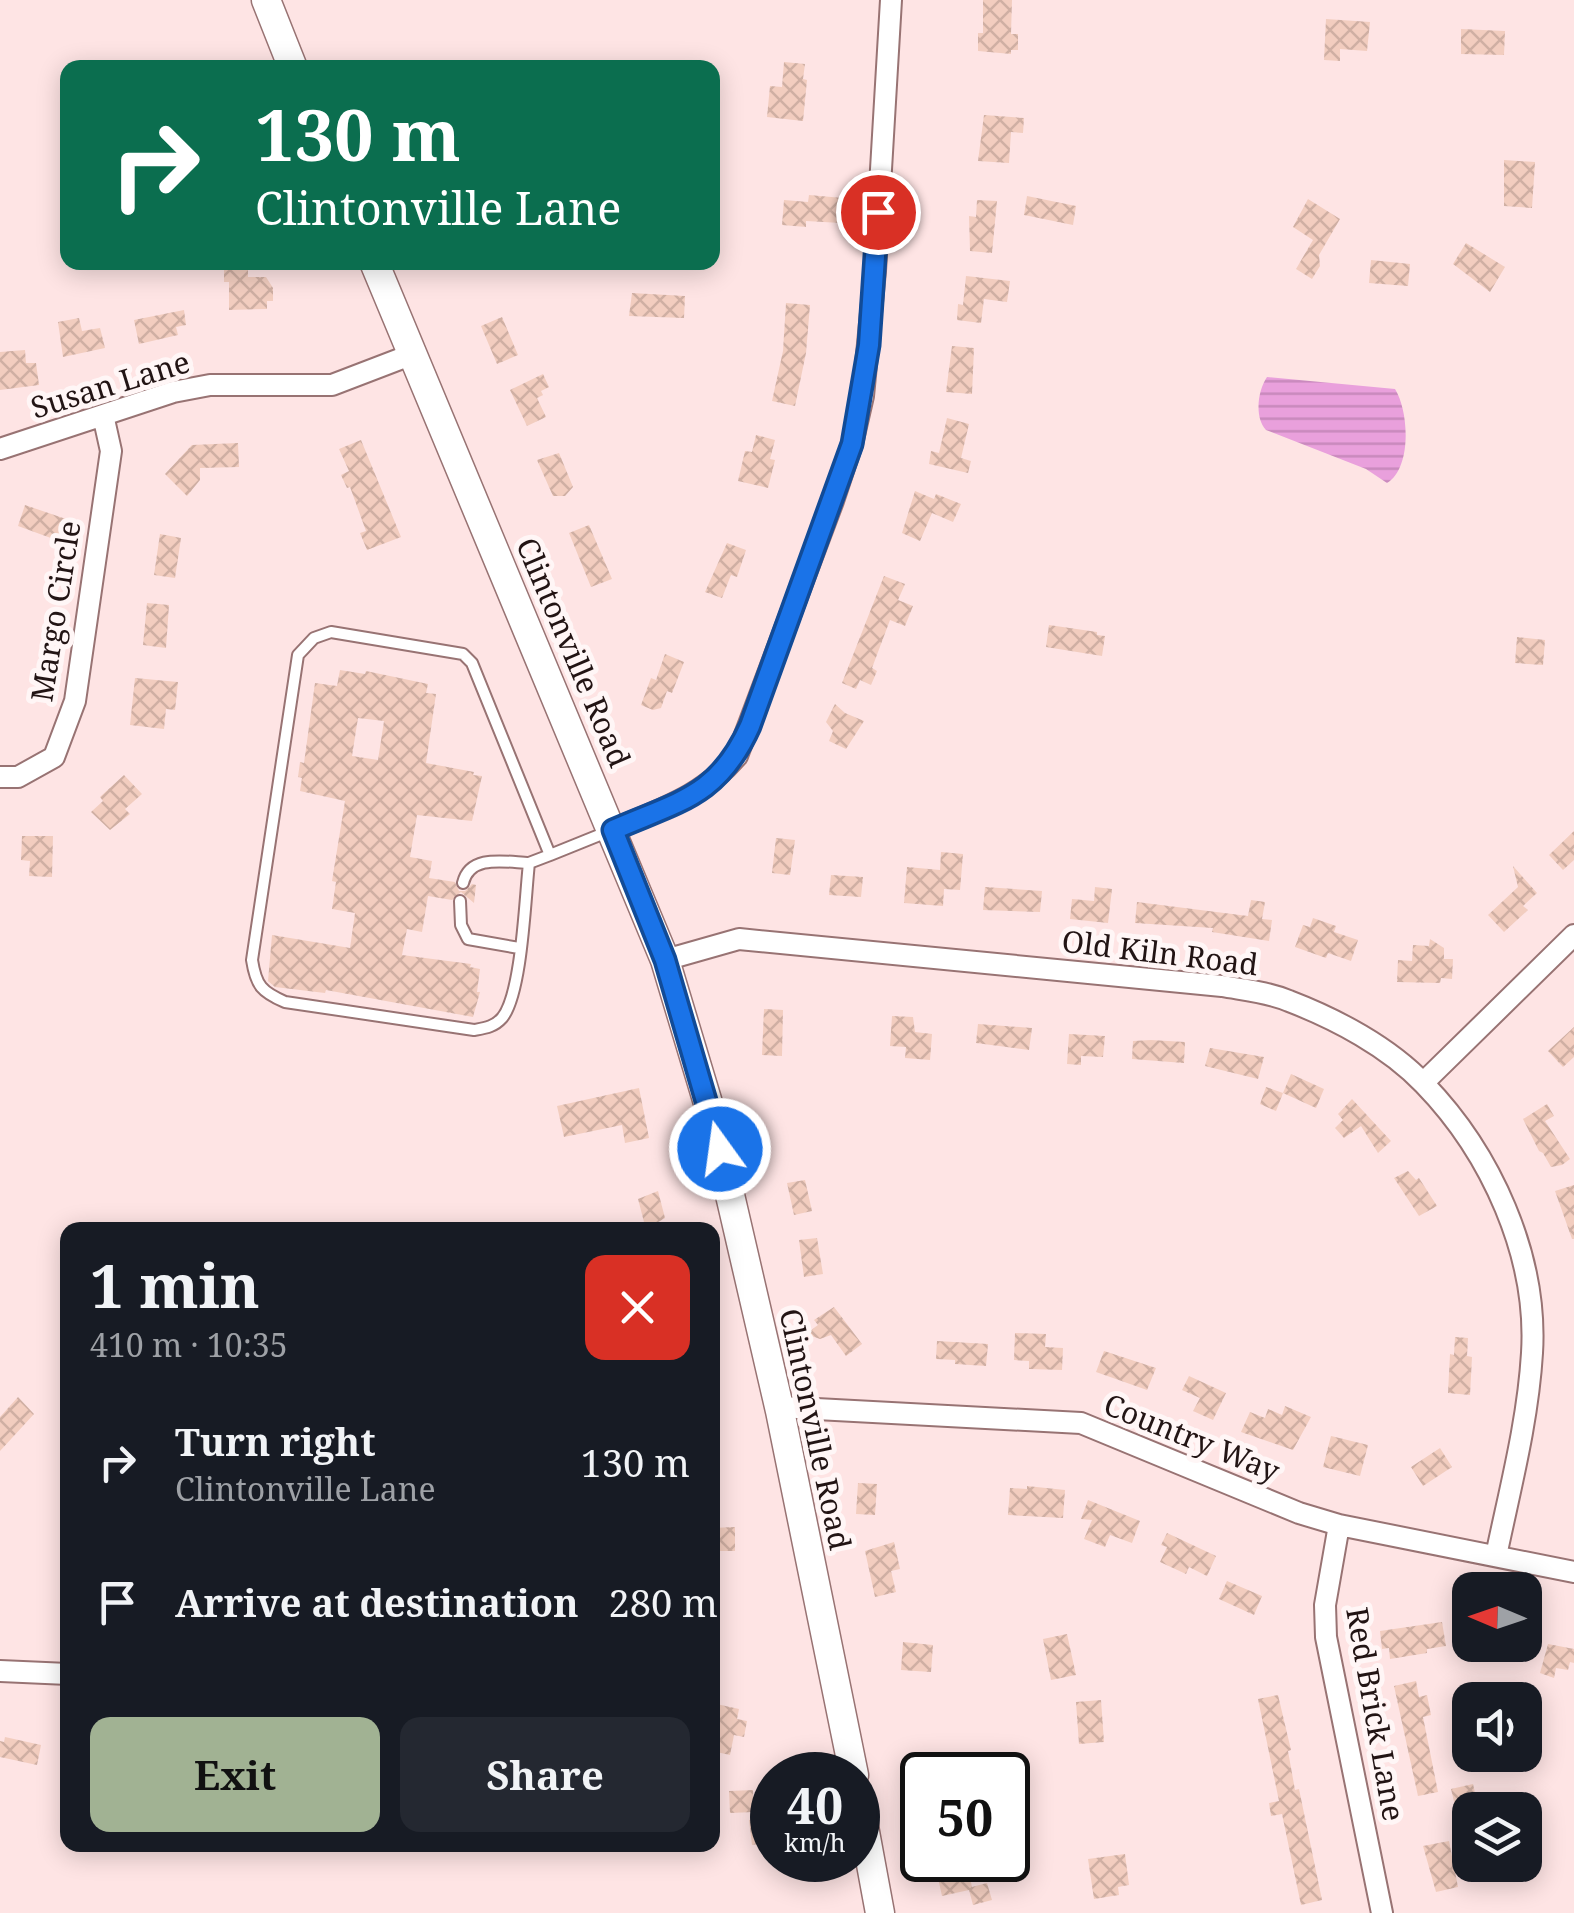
<!DOCTYPE html>
<meta charset="utf-8">
<style>
:root{--surface:#171b24;--page:#242831;--text:#f1f3f6;--muted:#9ea1a6;--accent:#a1b293}
body{margin:0;font-family:"Noto Serif",serif;background:var(--page);color:var(--text);height:100vh;display:flex;flex-direction:column;font-size:38px;white-space:nowrap}
*{box-sizing:border-box;margin:0}
p{font-size:32px;color:var(--muted)}
.icon{flex:none;width:55px;height:55px;fill:none;stroke:currentColor;stroke-width:2;stroke-linecap:round;stroke-linejoin:round}
.map{position:relative;flex:1;overflow:hidden}
.sheet{position:absolute;left:60px;top:1222px;width:660px;height:630px;display:flex;flex-direction:column;background:var(--surface);border-radius:20px;box-shadow:0 5px 25px #0003}
.sheet>*{flex:none}
.top-card{position:absolute;left:60px;top:60px;width:660px;height:210px;border-radius:20px;box-shadow:0 5px 25px #0003;background:#0b6e4f;color:#fff;overflow:hidden}
.needle{width:65px;rotate:272deg}
.buttons{position:absolute;left:1452px;top:1572px;display:grid;gap:20px}
.buttons a{display:grid;place-items:center;width:90px;height:90px;border-radius:20px;background:var(--surface);box-shadow:0 5px 25px #0003;font-size:50px}
.speed{position:absolute;left:750px;top:1752px;display:flex;gap:20px;font-size:50px;font-weight:700;text-align:center}
.speed>*{display:grid;place-content:center;width:130px;height:130px;border-radius:50%;background:var(--surface);box-shadow:0 5px 25px #0003;line-height:1}
.speed small{font-size:25px;font-weight:400}
.speed .limit{border:5px solid #111;border-radius:15px;background:#fff;color:#111}
.pin{position:absolute;display:grid;place-items:center;width:85px;height:85px;color:#fff;margin:-42px;border:5px solid #fff;border-radius:50%;box-shadow:0 2px 10px #0007}
.me{position:absolute;width:110px;margin:-55px;rotate:346deg;stroke-linejoin:round;filter:drop-shadow(0 0 8px #0008)}
.turn{display:flex;align-items:center;gap:35px;height:210px;padding:0 30px;font-size:45px}
.turn .icon{width:130px;height:130px;stroke-width:2.5}
.turn b{display:block;font-size:70px;line-height:85px}
.round{display:grid;place-items:center;flex:none;width:105px;height:105px;border-radius:20px;background:var(--page)}
.summary{display:flex;align-items:center;justify-content:space-between;height:170px;padding:0 30px}
h1{font-size:60px;font-weight:700;line-height:75px}
.button{display:flex;gap:20px;margin-top:auto;padding:20px 30px}
.button a{flex:1;height:115px;border-radius:20px;background:var(--accent);color:#111;font-size:40px;font-weight:700;line-height:115px;text-align:center}
.button a+a{background:var(--page);color:var(--text)}
ul{padding:0;list-style:none}
li{display:flex;align-items:center;gap:30px;height:140px;padding:0 30px}
li div{flex:1}
li b{display:block;font-size:38px}
li em{font-style:normal}
.map>svg:first-child{display:block}
.water{fill:url(#water-rules)}
.building{fill:url(#building-cross-hatch);fill-rule:evenodd}
.lines{fill:none;stroke-linecap:round;stroke-linejoin:round}
.lane-casing{stroke:#987373;stroke-width:14}
.street-casing{stroke:#987373;stroke-width:24}
.secondary-casing{stroke:#987373;stroke-width:31}
.lane{stroke:#fff;stroke-width:10}
.street{stroke:#fff;stroke-width:20}
.secondary{stroke:#fff;stroke-width:28}
.route-casing{stroke:#114b97;stroke-width:25}
.route{stroke:#1a73e8;stroke-width:18}
.labels{text-anchor:middle;dominant-baseline:central;stroke-width:10;stroke-linejoin:round;paint-order:stroke}
.street-label{font-size:30px;fill:#221414;stroke:#fff6f6}
</style>
<div class="map">
<svg width="1574" height="1913" viewBox="0 0 1574 1913">
<defs>
<pattern id="water-rules" width="6" height="5" patternUnits="userSpaceOnUse" patternTransform="scale(2.5)"><rect width="6" height="5" fill="#e9a0dc"/><path d="M0 2.5h6" fill="none" stroke="#c889bc"/></pattern>
<pattern id="building-cross-hatch" width="8" height="8" patternUnits="userSpaceOnUse" patternTransform="scale(2.5)"><rect width="8" height="8" fill="#f2cdbf"/><path d="M0 0l8 8M0 8l8-8" fill="none" stroke="#cfafa3"/></pattern>
</defs>
<rect width="100%" height="100%" fill="#fee4e4"/>
<path class="water" d="M1267,377L1395,389C1409,411 1412,468 1387,483L1366,469L1266,430C1254,417 1258,390 1267,377Z"/>
<path class="building" d="M983,0H1012L1011,34H1018V50H1011V54L978,51V33H983Z
M1326,19L1370,22L1367,51L1340,49V61L1324,60Z
M1461,29L1505,31L1504,55L1461,54Z
M784,62L805,64L803,79L807,80L803,121L767,117L770,86L782,87Z
M984,115L1024,118L1023,133L1011,132L1009,163L978,161Z
M1504,160L1535,162L1532,208L1504,206Z
M809,195L843,198L841,223L806,221V227L782,225L784,200L808,202Z
M1027,196L1076,206L1073,225L1024,215Z
M1308,199L1340,219L1319,255L1320,266L1312,279L1296,269L1313,240L1293,227Z
M977,200L997,201L992,253L970,251L969,216L976,217Z
M1466,243L1505,267L1490,292L1453,264Z
M1371,260L1410,264L1408,286L1369,283Z
M224,262H248V277H266L273,288V301H267V309L229,310V282H224Z
M966,276L1010,281L1007,302L984,299L981,323L957,320L958,304L963,305Z
M632,293L685,296L684,318L629,316Z
M786,303L810,305L806,353L795,406L772,401L783,351Z
M184,310L186,325L176,327L178,335L139,344L134,320Z
M502,317L518,355L497,364L481,326Z
M79,318L82,331L100,328L105,348L63,357L58,322Z
M952,346L974,348L972,394L946,392Z
M25,350L26,363H36L39,385L0,390V352Z
M543,374L549,387L541,391L543,395L537,398L546,417L527,426L510,390Z
M947,418L969,424L961,458L971,461L968,473L929,464L931,451L939,453Z
M756,435L775,440L770,459L775,460L768,488L738,481L745,451L752,452Z
M361,440L401,537L367,550L360,533L366,531L350,487L347,488L341,475L349,471L339,449Z
M238,443L239,467L200,468V480L187,496L165,474L192,445Z
M559,453L573,487L565,496H553L537,460Z
M915,491L934,499L936,494L961,504L953,522L932,513L920,541L902,533Z
M25,505L66,519L59,541L18,526Z
M589,525L612,579L591,587L569,533Z
M160,534L181,538L175,578L154,575Z
M727,543L746,550L737,577L731,575L722,598L705,592Z
M884,576L905,584L898,600L913,606L905,626L890,620L872,668L877,671L871,685L860,680L856,689L842,683Z
M147,603L169,605L166,648L143,645Z
M1049,625L1097,632V635L1105,636L1102,656L1046,647Z
M1517,637L1545,640L1543,665L1515,663Z
M665,654L684,662L672,693L667,691L661,708L653,710L641,705L651,678L656,680Z
M340,670L365,674L366,671L428,684L426,693L436,694L426,763L474,772L473,775L482,776L472,821L417,815L410,857L432,861L429,878L455,882L459,891H465L472,884L476,885L474,903L461,892L452,900L428,896L422,932L407,929L402,955L471,964L470,967L480,969L477,992H480L473,1017L326,990L325,993L275,987L268,981L272,935L350,948L355,913L332,909L336,882L332,881L345,801L300,791L302,778L298,777L300,762L304,763L315,683L337,686ZM358,718L384,721L378,760L352,756Z
M135,678L178,682L175,710L166,709L164,729L130,725Z
M835,704L845,713L864,721L846,749L829,741L833,731L826,722Z
M124,775L142,794L125,809L130,814L110,830L91,812L103,801L100,797Z
M1574,831V860L1563,870L1549,855Z
M22,836H53L52,877L29,876L30,861L21,860Z
M776,838L795,840L790,875L772,873Z
M941,852L963,854L960,890L944,889L943,906L904,903L907,867L940,870Z
M1513,866L1537,893L1523,906L1528,910L1504,932L1488,915L1518,887Z
M831,875L863,877L861,897L829,895Z
M985,887L1042,891L1040,912L983,910Z
M1095,887L1112,889L1108,923L1070,919L1072,899L1094,901Z
M1251,900L1265,902L1262,919L1272,920L1269,941L1212,932L1213,928L1135,923L1137,902L1248,916Z
M1313,918L1336,926L1334,932L1358,940L1351,961L1328,953L1326,958L1295,947L1303,925L1310,927Z
M1430,939L1444,948V959H1453L1452,979L1441,978L1440,983L1397,982L1398,960L1412,961L1413,945L1429,946Z
M764,1009L783,1010L782,1056L762,1055Z
M892,1016L913,1017L915,1032L932,1034L930,1060L905,1058L906,1047L890,1046Z
M978,1024L1032,1028L1029,1050L976,1043Z
M1574,1027V1057L1563,1067L1548,1051Z
M1069,1034L1105,1036L1103,1057L1081,1056V1065L1067,1064Z
M1151,1040L1185,1042L1184,1063L1132,1059L1133,1041Z
M1210,1048L1264,1057L1258,1079L1205,1066Z
M1291,1074L1324,1089L1316,1108L1283,1093L1276,1111L1260,1104L1266,1087L1283,1093Z
M639,1088L649,1138L625,1143L622,1125L564,1137L557,1106Z
M1352,1099L1391,1141L1378,1153L1361,1126L1344,1138L1335,1128L1343,1120L1338,1114Z
M1547,1104L1554,1116L1545,1121L1570,1159L1562,1165L1551,1167L1543,1153L1539,1151L1523,1119Z
M1408,1171L1416,1180L1419,1178L1437,1206L1419,1216L1394,1178Z
M805,1180L812,1211L794,1215L787,1183Z
M1574,1185V1239H1572L1555,1191Z
M658,1191L665,1218L655,1224L644,1222L638,1199Z
M817,1238L823,1274L804,1277L799,1240Z
M834,1307L862,1344L846,1356L831,1335L820,1339L806,1334L818,1325L814,1320Z
M1015,1333L1046,1334L1045,1347L1063,1348L1062,1370L1029,1369V1361L1014,1360Z
M1455,1337L1468,1338L1467,1356L1472,1357L1470,1395L1448,1393L1450,1354L1454,1355Z
M937,1341L988,1344L986,1366L955,1364V1360L936,1359Z
M1104,1351L1156,1368L1147,1390L1096,1372Z
M1189,1376L1226,1393L1213,1420L1193,1411L1200,1398L1182,1390Z
M18,1397L34,1414L0,1451V1417Z
M1285,1406L1311,1417L1293,1450L1241,1432L1250,1412L1265,1418L1268,1409L1282,1415Z
M1331,1436L1368,1445L1360,1476L1323,1467Z
M1440,1448L1452,1467L1423,1486L1411,1467Z
M858,1483L877,1484L875,1515L856,1514Z
M1027,1486L1065,1490L1063,1518L1008,1515L1010,1488L1027,1489Z
M1088,1500L1140,1521L1132,1543L1110,1535L1105,1547L1084,1539L1092,1520L1081,1519Z
M735,1527V1551H712V1528Z
M1167,1533L1216,1556L1207,1576L1189,1567L1186,1574L1160,1562L1167,1547L1161,1545Z
M894,1542L900,1569L891,1571L896,1592L875,1597L865,1551Z
M1227,1581L1262,1596L1254,1615L1219,1599Z
M1442,1622L1446,1646L1427,1649V1653L1390,1659L1389,1648L1382,1649L1380,1631Z
M1067,1634L1076,1675L1051,1680L1043,1639Z
M903,1642L933,1645L931,1672L901,1670Z
M1548,1644L1574,1649V1663L1570,1662L1568,1670L1556,1668L1554,1678L1540,1673Z
M1416,1681L1419,1697L1427,1695L1431,1715L1423,1717L1438,1792L1418,1796L1394,1686Z
M1278,1695L1291,1750L1288,1751L1295,1790L1299,1789L1322,1900L1301,1905L1282,1814L1271,1816L1269,1803L1279,1801L1258,1699Z
M1101,1700L1104,1742L1079,1744L1076,1702Z
M712,1703L739,1709L737,1719L747,1721L744,1737L734,1735L730,1755L712,1751Z
M5,1737L41,1745L37,1765L0,1757V1741L4,1742Z
M1473,1784L1478,1806L1456,1810L1451,1789Z
M753,1790L754,1812L730,1813L729,1791Z
M772,1817V1842L752,1845L749,1820Z
M1449,1841L1458,1887L1436,1892L1423,1846Z
M1125,1854L1129,1885L1118,1887L1119,1895L1094,1899L1088,1859Z
M934,1860H966L972,1887L987,1883L992,1900L973,1905L969,1890L942,1896Z"/>
<g class="lines">
<g class="lane-casing">
<path id="lane" d="M550,855L529,863C525,898 522,994 502,1018C494,1027 485,1028 474,1030L285,1002C262,992 256,986 252,960L298,655L314,638L331,632L463,654L472,663L550,855L607,832
M463,883C470,854 505,862 529,863
M460,901L461,925L468,939L519,948"/>
</g>
<g class="street-casing">
<path id="street" d="M0,449L173,392L210,385H332L413,354
M0,777H18L54,757L75,701L111,451L103,415
M613,830C661,809 702,797 737,756L833,501L852,444L863,396L875,271L891,0
M665,960L739,939L1222,986C1244,990 1268,992 1289,1001C1336,1019 1389,1047 1424,1084C1491,1153 1538,1256 1532,1353C1528,1421 1510,1489 1496,1556
M1423,1083L1574,935
M779,1407L1081,1423L1299,1513L1339,1525L1574,1572
M1339,1525L1325,1605L1326,1637L1382,1913
M0,1671L68,1674"/>
</g>
<g class="secondary-casing">
<path id="secondary" d="M266,0L293,68
M374,262L665,960L711,1113L780,1411L854,1775
M858,1794L880,1913"/>
</g>
<use href="#lane" class="lane"/>
<use href="#street" class="street"/>
<use href="#secondary" class="secondary"/>
</g>
<g class="lines">
<g class="route-casing">
<path id="route" d="M720,1149L665,960L613,830C679,801 718,797 750,726L852,444L869,345L878,212"/>
</g>
<use href="#route" class="route"/>
</g>
<g class="labels">
<g class="street-label">
<text transform="translate(110 384) rotate(-17)">Susan Lane</text>
<text transform="translate(55 611) rotate(-81)">Margo Circle</text>
<text transform="translate(574 652) rotate(67)">Clintonville Road</text>
<text transform="translate(1160 952) rotate(7)">Old Kiln Road</text>
<text transform="translate(816 1429) rotate(78)">Clintonville Road</text>
<text transform="translate(1192 1437) rotate(22)">Country Way</text>
<text transform="translate(1376 1714) rotate(80)">Red Brick Lane</text>
</g>
</g>
</svg>
<div class="buttons">
<a><svg class="needle" viewBox="-14 -14 28 28"><path d="M0-13l5 13h-10z" fill="#e53935"/><path d="M0 13l5-13h-10z" fill="#9ea1a6"/></svg></a>
<a><svg class="icon" aria-label="sound" viewBox="0 0 24 24"><path d="M4 9h4l5-4v14l-5-4H4zM17 9q2 3 0 6"/></svg></a>
<a><svg class="icon" aria-label="layers" viewBox="0 0 24 24"><path d="M12 4l9 5-9 5-9-5zM3 14l9 5 9-5"/></svg></a>
</div>
<div class="speed"><div>40<small>km/h</small></div><div class="limit">50</div></div>
<div class="pin" style="left:878px;top:212px;background:#d93025"><svg class="icon" aria-label="arrive" viewBox="0 0 24 24"><path d="M6 21V4h12l-3 4 3 4H6"/></svg></div>
<svg class="me" style="left:720px;top:1149px" viewBox="-20 -20 40 40"><circle r="17" fill="#1a73e8" stroke="#fff" stroke-width="3"/><path d="M0-11L8 9 0 5-8 9z" fill="#fff"/></svg>
<div class="top-card">
<div class="turn"><svg class="icon" aria-label="right" viewBox="0 0 24 24"><path d="M7 20v-9h11M14 6l5 5-5 5"/></svg><div><b>130 m</b>Clintonville Lane</div></div>
</div>
<section class="sheet">
<div class="summary"><div><h1>1 min</h1><p>410 m · 10:35</p></div><a class="round" style="background:#d93025;color:#fff"><svg class="icon" aria-label="close" viewBox="0 0 24 24"><path d="M6 6l12 12M18 6L6 18"/></svg></a></div>
<ul>
<li><svg class="icon" aria-label="right" viewBox="0 0 24 24"><path d="M7 20v-9h11M14 6l5 5-5 5"/></svg><div><b>Turn right</b><p>Clintonville Lane</p></div><em>130 m</em></li>
<li><svg class="icon" aria-label="arrive" viewBox="0 0 24 24"><path d="M6 21V4h12l-3 4 3 4H6"/></svg><div><b>Arrive at destination</b></div><em>280 m</em></li>
</ul>
<div class="button"><a>Exit</a><a>Share</a></div>
</section>
</div>
